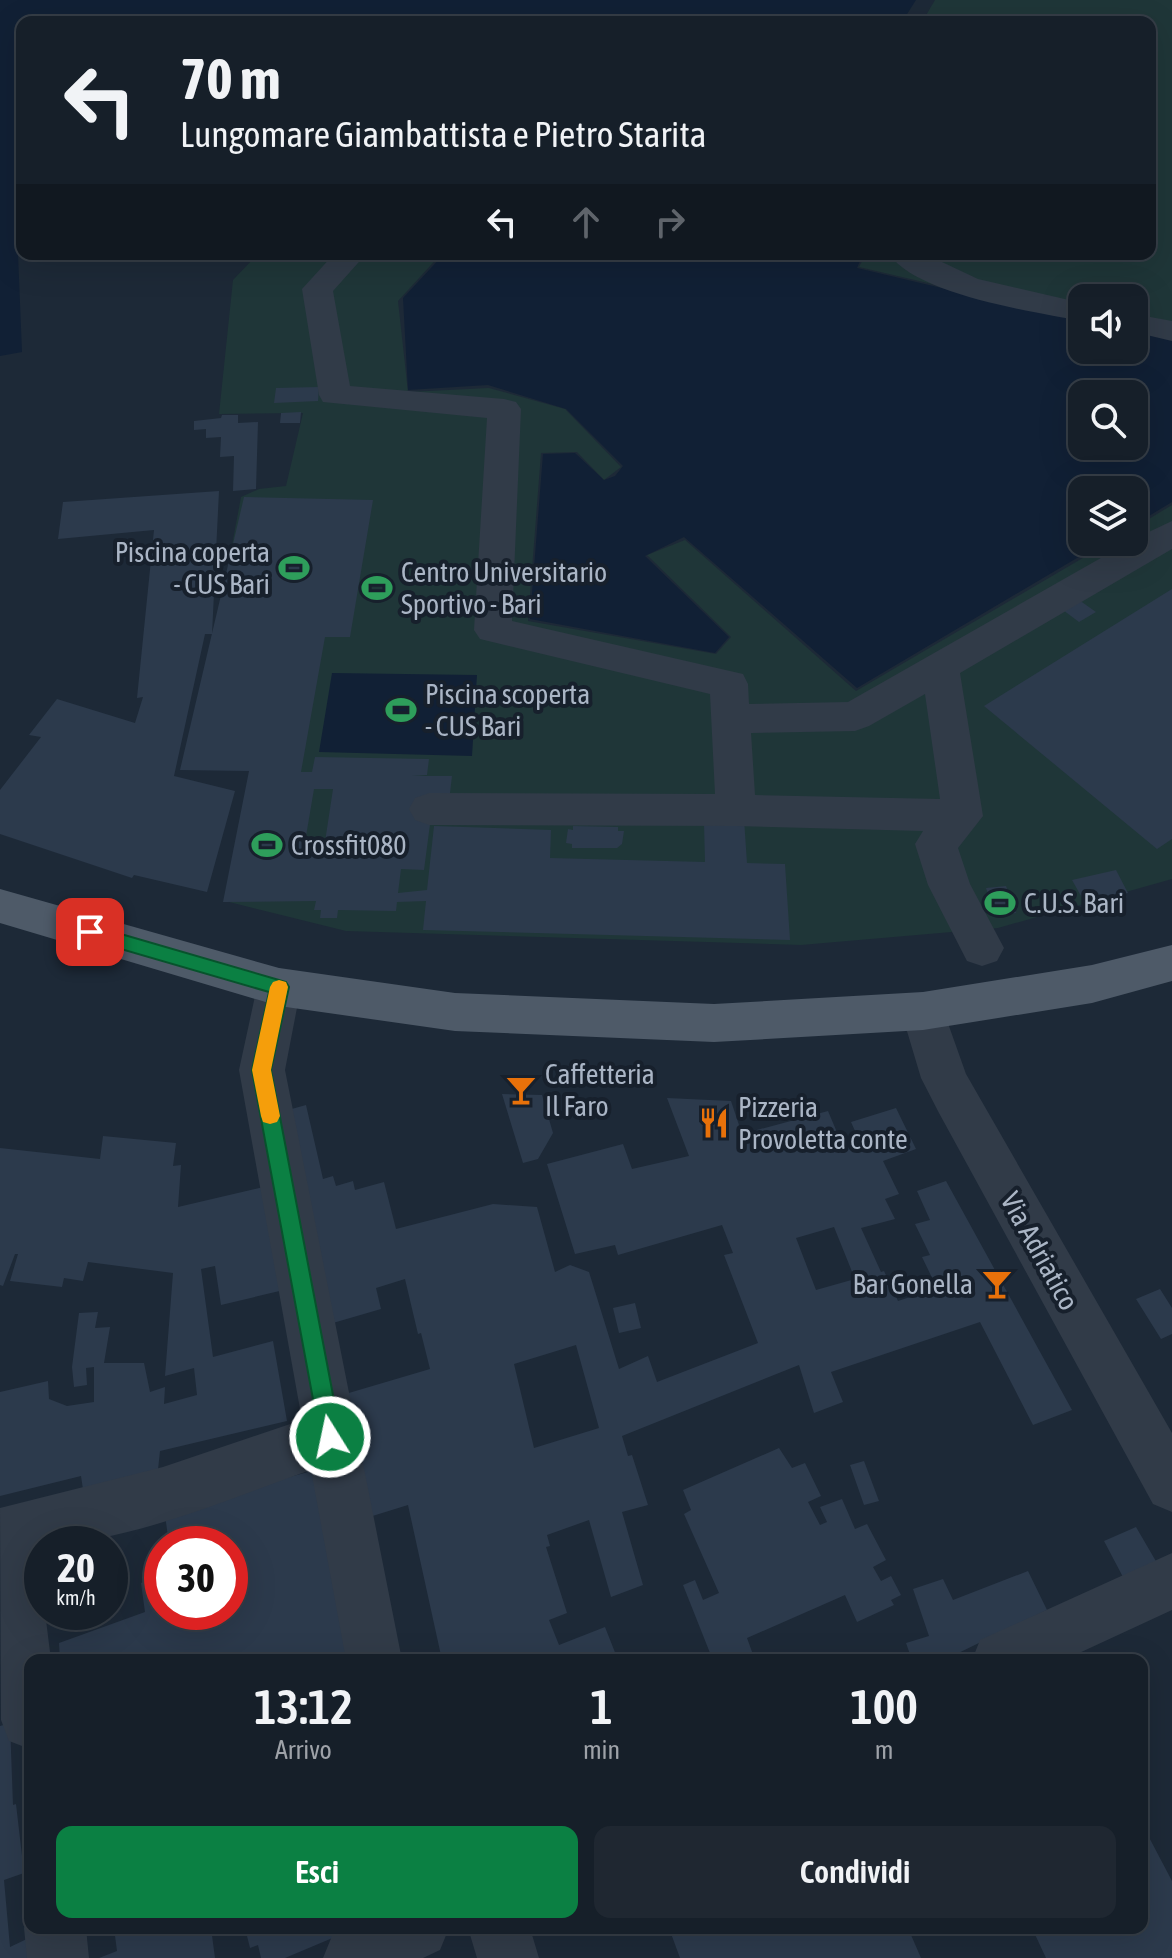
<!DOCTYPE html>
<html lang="it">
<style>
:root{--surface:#161f29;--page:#1f2731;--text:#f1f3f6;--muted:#9ea2a8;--line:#353d46;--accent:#0b8043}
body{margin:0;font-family:"Asap Condensed",sans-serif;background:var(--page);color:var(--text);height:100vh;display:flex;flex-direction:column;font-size:30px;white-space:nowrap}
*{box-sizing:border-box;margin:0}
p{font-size:26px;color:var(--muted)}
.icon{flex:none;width:44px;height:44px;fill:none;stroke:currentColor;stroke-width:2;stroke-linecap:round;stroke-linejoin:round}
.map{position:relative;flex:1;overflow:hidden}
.side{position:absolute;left:24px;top:1654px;width:1124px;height:280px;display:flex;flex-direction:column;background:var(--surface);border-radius:16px;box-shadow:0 8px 32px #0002,0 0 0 2px var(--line)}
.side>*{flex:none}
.banner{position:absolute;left:16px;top:16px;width:1140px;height:244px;border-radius:16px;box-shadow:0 8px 32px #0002,0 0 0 2px var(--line);background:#161f29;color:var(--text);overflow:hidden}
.controls{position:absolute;left:1068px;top:284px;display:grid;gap:16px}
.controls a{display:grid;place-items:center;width:80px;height:80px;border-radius:16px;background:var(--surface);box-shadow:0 8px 32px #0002,0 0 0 2px var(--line);font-size:40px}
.speed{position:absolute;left:24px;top:1526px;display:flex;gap:16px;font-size:40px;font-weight:700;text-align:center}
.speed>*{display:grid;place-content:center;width:104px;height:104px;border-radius:50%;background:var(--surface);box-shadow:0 8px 32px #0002,0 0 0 2px var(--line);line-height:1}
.speed small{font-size:20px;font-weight:400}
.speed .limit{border:12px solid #d22;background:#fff;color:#111}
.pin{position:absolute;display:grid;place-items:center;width:68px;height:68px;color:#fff;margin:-34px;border-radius:16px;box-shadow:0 4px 12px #0006}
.me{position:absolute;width:88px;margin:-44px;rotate:350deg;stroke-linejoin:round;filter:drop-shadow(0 0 6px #0008)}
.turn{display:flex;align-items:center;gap:28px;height:168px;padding:0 32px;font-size:36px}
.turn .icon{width:104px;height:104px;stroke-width:2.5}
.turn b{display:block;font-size:56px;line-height:68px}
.lanes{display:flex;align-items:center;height:76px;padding:0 32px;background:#0003;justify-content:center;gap:40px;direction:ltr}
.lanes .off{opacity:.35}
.eta{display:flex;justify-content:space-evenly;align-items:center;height:136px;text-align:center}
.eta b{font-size:48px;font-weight:600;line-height:56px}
.primary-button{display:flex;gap:16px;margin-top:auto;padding:16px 32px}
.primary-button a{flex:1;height:92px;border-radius:16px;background:var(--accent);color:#fff;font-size:32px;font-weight:600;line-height:92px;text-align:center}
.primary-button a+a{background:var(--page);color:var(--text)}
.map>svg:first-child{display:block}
.green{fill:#1f3638}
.water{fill:#112035;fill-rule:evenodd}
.building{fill:#2c3a4c;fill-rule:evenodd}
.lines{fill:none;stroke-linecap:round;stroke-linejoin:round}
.minor{fill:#313b48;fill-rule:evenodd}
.major{fill:#4e5a68;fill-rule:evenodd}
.route{fill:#0b8043;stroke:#07532c;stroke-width:2}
.slow{fill:#f59e0b}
.labels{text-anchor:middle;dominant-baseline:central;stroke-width:8;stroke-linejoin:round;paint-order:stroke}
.poi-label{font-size:28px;fill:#aab5c5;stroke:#17202c;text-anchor:start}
.street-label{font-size:28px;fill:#aab5c5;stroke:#17202c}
</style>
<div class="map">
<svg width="1172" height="1958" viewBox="0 0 1172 1958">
<rect width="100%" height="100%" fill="#1d2937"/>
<path class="green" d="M935,0H1172V338L1134,330V298H1082V319L859,267L866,254H1150V22H922Z
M258,254H441L398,301L408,392L489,388L565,409L621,467L604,480L577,452L541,453L528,621L716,654L731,637L647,555L685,540L856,691L1110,542H1134V528L1172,505V879L998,928L801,945L346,931L225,901L251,770L215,636L241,497L259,489L286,486L303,413L219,414L233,280Z"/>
<path class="water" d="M0,0H916L902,22H22V253L18,254L22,352L0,356Z
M444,254H863L857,268L1082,321V350H1134V332L1172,340V502L1134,525V490H1082V542H1104L857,688L684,537L645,556L729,637L715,653L530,619L543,454L575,453L604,480L615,476L623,466L566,409L488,385L408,390L403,298ZM1082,394H1134V446H1082Z
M332,673L477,675L472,756L319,752Z"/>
<path class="building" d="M319,387L318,401L274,403L276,388Z
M301,412L300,423H280L281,413Z
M222,415H238V423L258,422L256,489L233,491L234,456L220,457L221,437L206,438V429L194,430V421L221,418Z
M219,491L212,634H205L174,776L235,791L207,892L134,875L132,878L0,834V790L41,737L29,735L57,699L135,723L143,697L137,698L154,530L58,539L63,502Z
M244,497L373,500L350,637H325L301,772H312L315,757L429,759L427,775L412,776H452L448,810L432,809L424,870L401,869L398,893L427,890L434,826L551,830L550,858L705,862L704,823L743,804L747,863L785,864L790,940L423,930L426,901L397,902L396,911L338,910L337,918H320L321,910H314L316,901L223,902L249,771L180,770ZM314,789H333L323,855L303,854Z
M1172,589V839L1157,849L984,706Z
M1079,600L1096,612L1079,622L1063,610Z
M573,826L618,827V831H624L622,844L617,848H572V844L566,843L568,829L573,830Z
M1116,870L1128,893L1085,903L1072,880Z
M1006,886L1016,913L995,916L986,888Z
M502,1094L542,1095L553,1133L538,1159L523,1163Z
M667,1098L731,1101L742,1134L828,1111L844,1149L859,1144L862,1152L864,1151L851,1122L896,1108L916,1149L883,1161L899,1194L885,1199L895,1219L861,1228L881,1272L884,1271L898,1301L937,1288L922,1257L930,1255L915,1224L930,1220L917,1191L946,1181L1072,1410L1033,1425L980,1322L831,1372L843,1402L814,1413L799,1365L622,1436L628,1456L632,1455L648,1505L622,1512L643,1585L611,1597L589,1520L547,1535L550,1546L546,1547L567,1613L549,1620L559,1645L605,1627L618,1660H442L408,1505L366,1518L342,1395L430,1369L421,1333L418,1334L405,1279L376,1288L381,1309L326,1325L288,1110L306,1105L323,1179L333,1176L336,1186L353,1181L355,1190L384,1182L396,1229L493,1204L537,1207L555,1272L570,1265L589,1272L619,1369L648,1356L657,1382L758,1343L724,1255L733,1253L722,1225L618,1255L615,1245L575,1254L547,1164L623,1144L632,1169L689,1156ZM834,1227L855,1279L816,1290L796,1238ZM576,1345L599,1428L534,1448L514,1364Z
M103,1136L176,1143L173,1166L181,1165L178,1207L268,1186L288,1289L221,1305L215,1266L201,1269L213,1357L273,1341L287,1421L160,1451L157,1479L84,1496L81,1476L0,1496V1392L48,1381L49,1399L67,1406L94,1402V1367L86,1368L87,1385L74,1387L72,1367L79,1313L98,1312L95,1328L110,1327L104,1363H144L150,1392L165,1387L164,1404L197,1395L194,1368L165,1376L173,1273L88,1262L83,1281L64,1278L62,1287L10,1281L18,1254H15L3,1286L0,1285V1148L100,1159Z
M1160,1289L1172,1308V1334L1161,1339L1136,1299Z
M635,1303L641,1328L619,1333L613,1308Z
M779,1448L792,1468L805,1463L821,1496L808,1502L820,1525L827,1522L820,1507L842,1499L855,1529L867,1524L886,1560L873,1567L881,1581L891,1576L901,1595L891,1600L894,1605L857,1622L845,1595L747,1638L755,1660H716L714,1657L712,1658L683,1585L695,1580L703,1600L719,1593L684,1514L691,1510L683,1490Z
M864,1461L879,1501L864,1505L850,1465Z
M323,1468L358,1660H60L59,1643L145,1612L141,1583L162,1575V1612H230V1544H169L165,1515L226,1494Z
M1136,1527L1157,1563L1123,1577L1104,1541Z
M1028,1571L1047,1610L944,1660H938L937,1656L912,1660L906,1643L929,1636L913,1589L943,1579L953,1600Z
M10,1723L13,1805L16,1804L24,1873L4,1880L10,1947L31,1937L33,1958H0V1726Z
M1142,1824L1172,1881V1958H1046L1032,1928H1142Z
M114,1928H211L215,1958H99L117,1951Z
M245,1928H341L342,1934L285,1958H261L258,1945L250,1948Z
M669,1928H908L921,1958H680Z"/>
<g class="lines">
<path class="minor" d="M334,254H366L333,291L350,386L504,399L516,402L521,409L512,621L743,674L748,684L749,704L848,702L1129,542H1134V539L1172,521V549L960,673L983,816L958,848L970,884L1004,948L997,961L982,966L967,961L928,885L915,844L923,831L736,826L429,825L415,820L409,809L415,798L429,793L715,794L710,694L480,639L474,630L487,418L323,402L319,395L302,289ZM925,694L940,799L755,795L751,733L855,731L869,726Z
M889,254H925L978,279L1082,303V321C1035,312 917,295 889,254Z
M1134,314L1172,321V341L1134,332Z
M279,968L295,974L301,987L285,1070L402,1660H346L311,1470C230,1498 127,1544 42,1544V1552L38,1553L42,1612H45L51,1660H30V1749L9,1741L1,1720L0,1508L163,1467L302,1420L239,1070L257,987L263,974Z
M923,992L939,998L966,1074L1172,1433V1512L1153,1504L939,1113L921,1078L901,1011L907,998Z
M1172,1553V1610L1064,1660H972L980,1640Z
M30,1914V1928H86L89,1958H27L24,1928Z
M349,1928H449L440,1950L423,1958H323L332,1936Z
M468,1928H530L539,1958H477Z"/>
<path class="major" d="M0,889L279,968L455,993L714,1004L923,992L1092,965L1172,945V981L1092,1003L923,1030L714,1042L455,1031L279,1006L0,923Z"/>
</g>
<path class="route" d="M90,925L279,980L286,982L289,987L271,1070L341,1437L338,1445L330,1448L323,1445L320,1437L252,1070L269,992L83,938L81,932Z"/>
<path class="slow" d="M279,980L286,982L288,987L271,1070L280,1116L277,1122L270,1124L263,1122L261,1116L252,1070L270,987L273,982Z"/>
<defs>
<g id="stadium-bare" transform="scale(2.4)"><path d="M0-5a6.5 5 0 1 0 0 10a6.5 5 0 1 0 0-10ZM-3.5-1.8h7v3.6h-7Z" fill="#2e9e5b" stroke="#17202c" stroke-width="2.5" paint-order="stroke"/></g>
<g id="bar-bare" transform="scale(2.4)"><path d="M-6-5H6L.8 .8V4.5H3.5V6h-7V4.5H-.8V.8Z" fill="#e8710a" stroke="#17202c" stroke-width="2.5" paint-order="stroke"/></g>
<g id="restaurant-bare" transform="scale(2.4)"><path d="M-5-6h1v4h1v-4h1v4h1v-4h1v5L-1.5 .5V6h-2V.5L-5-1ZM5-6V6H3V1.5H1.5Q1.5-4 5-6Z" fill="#e8710a" stroke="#17202c" stroke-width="2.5" paint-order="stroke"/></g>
</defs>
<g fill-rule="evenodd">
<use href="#stadium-bare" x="294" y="568"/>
<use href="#stadium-bare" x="377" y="588"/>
<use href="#stadium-bare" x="401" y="710"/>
<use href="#stadium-bare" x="267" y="845"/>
<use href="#stadium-bare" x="1000" y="903"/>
<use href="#bar-bare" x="521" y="1090"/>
<use href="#restaurant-bare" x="714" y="1123"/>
<use href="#bar-bare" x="997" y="1284"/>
</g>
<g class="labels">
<g class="poi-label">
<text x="270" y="552" text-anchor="end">Piscina coperta<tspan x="270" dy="32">- CUS Bari</tspan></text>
<text x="401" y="572">Centro Universitario<tspan x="401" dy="32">Sportivo - Bari</tspan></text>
<text x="425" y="694">Piscina scoperta<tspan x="425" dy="32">- CUS Bari</tspan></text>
<text x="291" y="845">Crossfit080</text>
<text x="1024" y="903">C.U.S. Bari</text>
<text x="545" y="1074">Caffetteria<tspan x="545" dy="32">Il Faro</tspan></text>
<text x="738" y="1107">Pizzeria<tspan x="738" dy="32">Provoletta conte</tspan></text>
<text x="973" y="1284" text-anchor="end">Bar Gonella</text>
</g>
<g class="street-label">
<text transform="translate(1040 1251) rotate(61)">Via Adriatico</text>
</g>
</g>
</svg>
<div class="controls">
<a><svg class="icon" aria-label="sound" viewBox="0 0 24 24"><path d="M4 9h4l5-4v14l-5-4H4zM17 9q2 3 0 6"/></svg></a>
<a><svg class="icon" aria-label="search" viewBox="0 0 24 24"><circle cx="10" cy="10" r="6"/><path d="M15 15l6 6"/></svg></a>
<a><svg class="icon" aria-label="layers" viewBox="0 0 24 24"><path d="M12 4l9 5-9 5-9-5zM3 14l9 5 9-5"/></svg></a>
</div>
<div class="speed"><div>20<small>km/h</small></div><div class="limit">30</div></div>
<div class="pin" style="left:90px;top:932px;background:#d93025"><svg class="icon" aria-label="arrive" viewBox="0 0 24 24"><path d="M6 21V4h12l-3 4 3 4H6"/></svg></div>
<svg class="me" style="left:330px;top:1437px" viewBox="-20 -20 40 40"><circle r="17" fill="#0b8043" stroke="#fff" stroke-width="3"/><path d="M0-11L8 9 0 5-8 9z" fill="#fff"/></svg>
<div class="banner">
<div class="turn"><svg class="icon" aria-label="left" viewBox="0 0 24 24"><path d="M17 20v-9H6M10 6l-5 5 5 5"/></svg><div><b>70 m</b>Lungomare Giambattista e Pietro Starita</div></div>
<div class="lanes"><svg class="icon" aria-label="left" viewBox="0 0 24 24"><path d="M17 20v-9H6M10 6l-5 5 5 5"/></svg><svg class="icon off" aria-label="ahead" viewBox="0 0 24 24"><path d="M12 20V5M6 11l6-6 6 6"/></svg><svg class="icon off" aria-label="right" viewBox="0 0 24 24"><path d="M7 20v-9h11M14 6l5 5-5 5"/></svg></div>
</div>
<section class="side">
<div class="eta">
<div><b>13:12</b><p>Arrivo</p></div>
<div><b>1</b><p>min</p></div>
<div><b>100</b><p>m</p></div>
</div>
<div class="primary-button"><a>Esci</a><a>Condividi</a></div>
</section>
</div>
